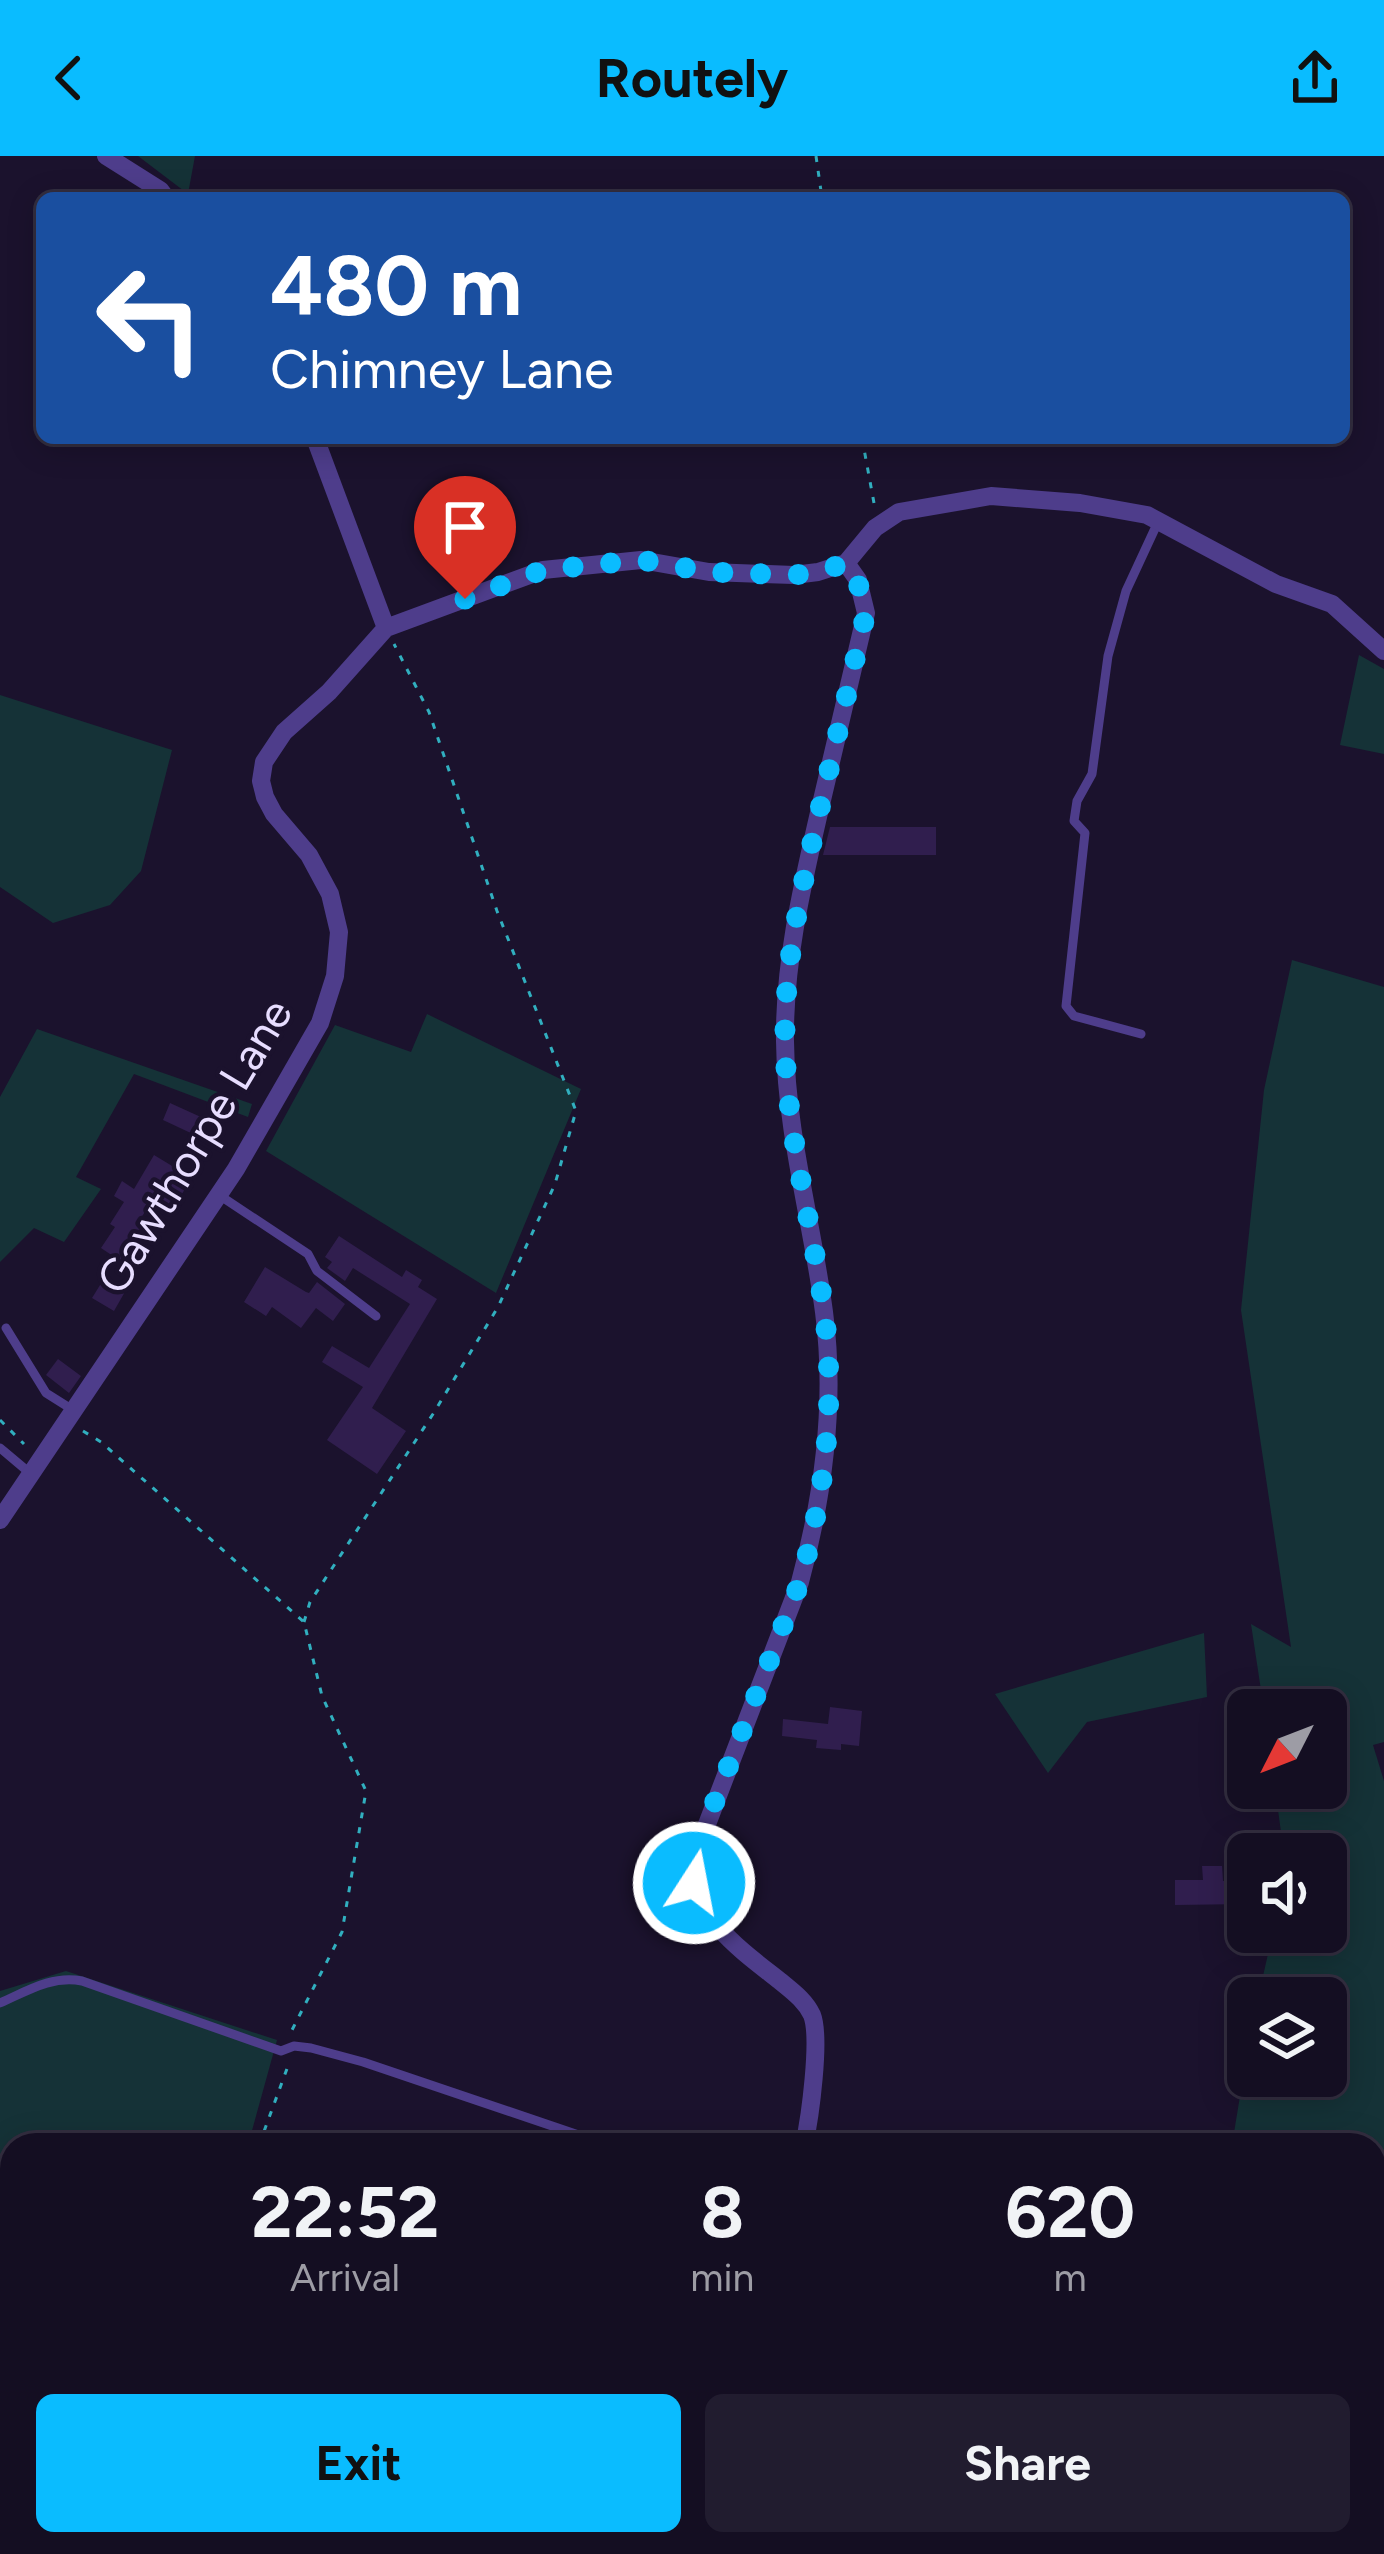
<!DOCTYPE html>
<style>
:root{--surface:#140e22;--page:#211c2f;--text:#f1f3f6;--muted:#9d9ca5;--line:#332e40;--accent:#0abcff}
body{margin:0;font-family:Figtree,sans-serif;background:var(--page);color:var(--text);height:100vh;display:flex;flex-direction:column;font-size:45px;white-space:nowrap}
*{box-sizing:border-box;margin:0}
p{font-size:39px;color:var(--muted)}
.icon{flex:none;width:66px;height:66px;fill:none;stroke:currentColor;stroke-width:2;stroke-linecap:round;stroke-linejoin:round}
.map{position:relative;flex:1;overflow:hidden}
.details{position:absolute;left:0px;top:1977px;width:1386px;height:423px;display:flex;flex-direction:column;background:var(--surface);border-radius:36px 36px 0 0;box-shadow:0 6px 30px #0003,0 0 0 3px var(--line)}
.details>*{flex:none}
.banner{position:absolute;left:36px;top:36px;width:1314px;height:252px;border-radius:18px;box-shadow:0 6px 30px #0003,0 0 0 3px var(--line);background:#1a4fa0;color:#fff;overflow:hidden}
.needle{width:78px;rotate:228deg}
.tools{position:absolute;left:1227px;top:1533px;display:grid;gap:24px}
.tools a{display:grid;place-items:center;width:120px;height:120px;border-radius:18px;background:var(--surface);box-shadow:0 6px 30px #0003,0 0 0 3px var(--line);font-size:60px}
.pin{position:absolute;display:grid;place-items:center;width:102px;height:102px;color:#fff;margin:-123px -51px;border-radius:50% 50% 50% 0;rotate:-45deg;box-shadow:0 0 12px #0007}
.pin .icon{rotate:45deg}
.me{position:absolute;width:132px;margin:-66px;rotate:11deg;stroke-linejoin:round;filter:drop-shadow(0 0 9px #0008)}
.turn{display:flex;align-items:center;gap:42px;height:252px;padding:0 36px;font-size:54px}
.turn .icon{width:156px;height:156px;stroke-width:2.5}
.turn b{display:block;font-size:84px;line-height:102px}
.eta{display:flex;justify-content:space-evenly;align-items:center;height:204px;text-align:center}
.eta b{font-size:72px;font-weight:700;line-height:84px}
.primary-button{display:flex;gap:24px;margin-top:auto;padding:24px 36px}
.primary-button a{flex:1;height:138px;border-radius:18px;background:var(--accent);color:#111;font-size:48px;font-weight:700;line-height:138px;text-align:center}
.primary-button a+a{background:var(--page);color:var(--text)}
header{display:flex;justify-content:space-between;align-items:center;height:156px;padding:0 36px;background:var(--accent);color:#111;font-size:54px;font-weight:700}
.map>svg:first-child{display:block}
.green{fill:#153237}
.building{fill:#301e4e}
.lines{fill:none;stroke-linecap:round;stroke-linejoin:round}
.path{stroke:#31afbf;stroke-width:3;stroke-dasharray:6 9;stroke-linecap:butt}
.service{stroke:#4e3d8b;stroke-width:9}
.minor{stroke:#4e3d8b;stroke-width:18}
.route{stroke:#0abcff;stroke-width:21;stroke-dasharray:0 37.8}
.labels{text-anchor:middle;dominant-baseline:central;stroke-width:9;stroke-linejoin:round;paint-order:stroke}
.street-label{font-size:45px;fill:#e7ddff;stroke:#1b122d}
</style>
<header><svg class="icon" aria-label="back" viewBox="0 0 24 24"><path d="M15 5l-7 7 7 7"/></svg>Routely<svg class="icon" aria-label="share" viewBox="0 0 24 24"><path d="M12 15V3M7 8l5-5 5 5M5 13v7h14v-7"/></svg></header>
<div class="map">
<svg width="1384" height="2398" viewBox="0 0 1384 2398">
<rect width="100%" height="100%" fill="#1b122d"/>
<path class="green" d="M138,0H195L188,38Z
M1359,499L1384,513V598L1340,589Z
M0,539L172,594L141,715L110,749L53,767L0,731Z
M1292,804L1384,831V1586L1373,1589L1384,1625V2104L1374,2121V1989H1232L1248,1891V1920H1326V1842H1258L1273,1776H1326V1698H1284L1275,1632H1326V1554H1264L1251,1468L1291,1491L1241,1154L1264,934Z
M427,858L581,933L496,1137L266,995L335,869L411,896Z
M37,873L252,948L248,961L134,918L76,1021L101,1033L64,1086L34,1072L0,1106V941Z
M1204,1477L1207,1541L1087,1566L1048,1617L995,1538Z
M66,1815L277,1884L248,1989H12V2105L0,2099V1835Z
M534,2388H648L635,2398H536Z"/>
<path class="building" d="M830,671H936V699H823Z
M170,947L203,962L195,979L163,964Z
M154,999L192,1022L173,1052L154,1041L138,1067L144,1071L122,1106L101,1092L115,1071L110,1068L124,1046L114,1040L122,1025L134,1033Z
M339,1080L402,1121L406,1114L422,1124L418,1131L437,1143L372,1252L406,1275L377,1318L327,1284L363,1231L322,1206L332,1190L369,1212L410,1148L353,1112L345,1125L327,1112L332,1106L325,1101Z
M265,1111L306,1136L309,1137L317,1126L345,1148L333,1165L316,1152L301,1172L272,1151L266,1160L244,1146Z
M105,1121L126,1134L114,1155L92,1142Z
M58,1203L81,1220L69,1237L46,1219Z
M830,1551L862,1555L859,1590L841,1588V1594L816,1592L817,1584L782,1580L783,1563L828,1568Z
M1202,1710H1222L1223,1725H1248V1748L1175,1749V1724H1203Z"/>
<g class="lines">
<path class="path" d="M816,0L822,42
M862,282L874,347
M0,1264L24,1288
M83,1275L101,1286L304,1466L322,1540L366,1635L342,1776L291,1876
M304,1466L310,1446L433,1258L498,1151L555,1028L576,955L497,755L429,556L394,488
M259,1989L288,1910L286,1906
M0,2111L12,2116
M529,2388L530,2398
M105,2398L110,2388"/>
<path class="service" d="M1141,878L1074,860L1066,850L1085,677L1074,665L1077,645L1092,618L1108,500L1126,435L1158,366
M219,1039L308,1098L317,1115L376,1160
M6,1172L46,1237L73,1254
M0,1292L31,1318
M0,1847C27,1835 52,1819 82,1825L281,1895L294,1890L311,1892L363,1906L608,1989
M1179,2388L1184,2398"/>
<path class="minor" d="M106,0L160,34L166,42
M315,282L386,472
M0,1364L236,1013L320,867L335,820L339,776L330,738L309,699L274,658L265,641L261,625L264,606L284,576L329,536L386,472L543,414L641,404L709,416L794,419L818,416L846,407L875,372L899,356L991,340L1080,347L1147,359L1276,428L1332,448L1384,495
M804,1989C810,1962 821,1882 812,1859C805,1844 792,1835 780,1825C742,1795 695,1763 691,1710L800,1426C824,1337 836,1247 824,1156C812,1065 786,977 785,885C784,809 801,735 818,661C834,593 850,525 866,457L858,424L846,407
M1374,2286L1384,2276
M753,2398V2388
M952,2398L994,2396L1045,2388"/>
</g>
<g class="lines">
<path class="route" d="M465,443L543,414L641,404L709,416L794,419L818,416L846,407C857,423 863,437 866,457C850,525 834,593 818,661C801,734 784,809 785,885C786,977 812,1065 824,1155C836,1247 825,1337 800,1426L693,1702L691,1710L694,1727"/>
</g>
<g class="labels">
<g class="street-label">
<text transform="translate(194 990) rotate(-59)">Gawthorpe Lane</text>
</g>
</g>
</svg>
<div class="tools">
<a><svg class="needle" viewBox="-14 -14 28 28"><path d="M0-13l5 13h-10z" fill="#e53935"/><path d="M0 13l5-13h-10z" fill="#9d9ca5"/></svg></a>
<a><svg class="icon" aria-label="sound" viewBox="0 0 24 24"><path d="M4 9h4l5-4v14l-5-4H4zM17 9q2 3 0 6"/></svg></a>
<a><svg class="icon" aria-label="layers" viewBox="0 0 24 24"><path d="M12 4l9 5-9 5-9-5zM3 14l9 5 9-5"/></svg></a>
</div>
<div class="pin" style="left:465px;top:443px;background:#d93025"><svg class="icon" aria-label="arrive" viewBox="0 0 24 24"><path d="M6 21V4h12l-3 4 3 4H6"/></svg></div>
<svg class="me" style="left:694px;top:1727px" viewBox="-20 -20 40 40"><circle r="17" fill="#0abcff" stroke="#fff" stroke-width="3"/><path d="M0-11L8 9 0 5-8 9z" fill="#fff"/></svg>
<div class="banner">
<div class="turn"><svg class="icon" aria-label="left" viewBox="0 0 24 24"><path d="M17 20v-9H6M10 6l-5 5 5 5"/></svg><div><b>480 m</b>Chimney Lane</div></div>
</div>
<section class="details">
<div class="eta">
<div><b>22:52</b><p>Arrival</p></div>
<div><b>8</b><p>min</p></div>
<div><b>620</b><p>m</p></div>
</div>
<div class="primary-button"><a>Exit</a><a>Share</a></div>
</section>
</div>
